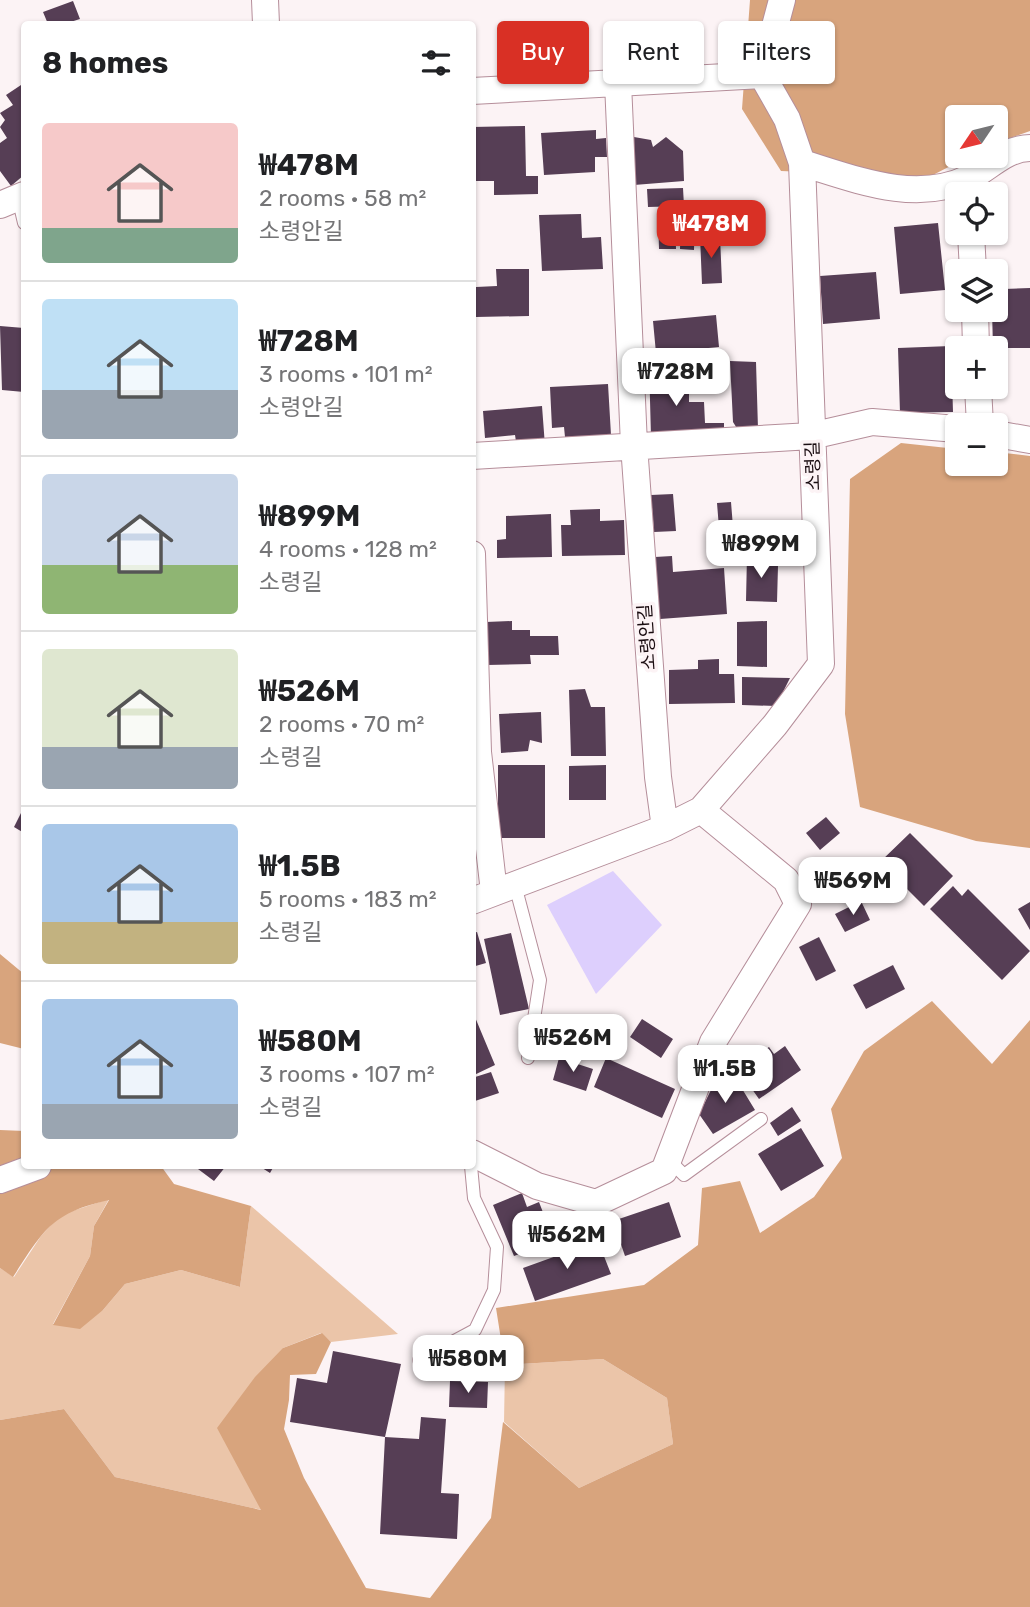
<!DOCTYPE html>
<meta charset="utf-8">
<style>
:root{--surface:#fff;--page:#f6f6f6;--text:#202124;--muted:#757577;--line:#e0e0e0;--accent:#d93025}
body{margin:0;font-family:Rubik,"Noto Sans KR",sans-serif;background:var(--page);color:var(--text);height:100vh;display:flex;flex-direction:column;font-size:26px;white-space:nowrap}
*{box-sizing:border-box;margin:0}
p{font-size:23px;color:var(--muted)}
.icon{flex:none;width:38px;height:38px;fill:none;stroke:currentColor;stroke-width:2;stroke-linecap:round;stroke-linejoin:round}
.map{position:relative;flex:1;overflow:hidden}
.details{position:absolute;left:21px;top:21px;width:455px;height:1148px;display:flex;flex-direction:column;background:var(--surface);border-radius:7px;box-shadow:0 2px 5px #0004}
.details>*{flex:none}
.guide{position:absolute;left:497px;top:21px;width:427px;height:63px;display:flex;gap:14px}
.needle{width:46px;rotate:235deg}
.tools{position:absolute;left:945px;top:105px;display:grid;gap:14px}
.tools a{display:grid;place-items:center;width:63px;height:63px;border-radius:7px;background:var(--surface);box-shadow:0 2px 5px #0004;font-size:35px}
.price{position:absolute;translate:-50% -60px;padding:0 16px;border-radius:14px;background:#fff;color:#222;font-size:23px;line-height:46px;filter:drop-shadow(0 2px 4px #0008)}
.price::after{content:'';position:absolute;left:50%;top:42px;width:21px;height:16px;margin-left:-10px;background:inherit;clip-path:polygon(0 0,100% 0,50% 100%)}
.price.active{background:var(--accent);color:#fff}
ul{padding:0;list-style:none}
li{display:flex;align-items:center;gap:21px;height:175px;padding:0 21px}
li+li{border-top:2px solid var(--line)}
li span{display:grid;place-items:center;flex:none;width:196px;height:140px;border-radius:7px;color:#555}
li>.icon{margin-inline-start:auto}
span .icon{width:84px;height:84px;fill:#fffc;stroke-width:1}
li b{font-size:30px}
h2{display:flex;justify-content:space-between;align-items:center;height:84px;padding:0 21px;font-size:30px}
.pill{padding:0 24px;border-radius:7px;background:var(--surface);box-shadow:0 2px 5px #0004;font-size:24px;line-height:63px}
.pill.active{background:var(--accent);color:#fff}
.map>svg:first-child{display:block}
</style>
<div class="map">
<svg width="1030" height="1607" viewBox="0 0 1030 1607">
<rect width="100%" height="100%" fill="#fcf3f5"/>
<!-- green -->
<path fill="#ebc5a9" d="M109 1199 94 1226 90 1256 53 1324 103 1310 125 1284 181 1270 240 1287 251 1206 398 1334 331 1342 321 1333 283 1348 262 1510 115 1477 64 1409 0 1420V1268L14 1277 41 1236 60 1215Z
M603 1359 667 1398 673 1444 579 1488 504 1422 505 1365Z"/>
<!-- forest -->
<path fill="#d8a47d" d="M750 0H1030V131L996 143V117H957V156H970L929 177 781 171 742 109Z
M901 443 957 449V464H996V452L1030 456V848L976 841 860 807 845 714 850 479Z
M0 954 24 974V1049L0 1043Z
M932 1001 992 1064 1030 1020V1607H0V1420L64 1409 115 1477 261 1510 217 1428 255 1377 283 1348 322 1333 331 1342 316 1374 290 1375 289 1400 284 1429 304 1478 366 1588 430 1598 491 1518 503 1422 579 1488 673 1444 667 1398 603 1359 505 1365 496 1308 644 1285 698 1245 702 1188 740 1181 760 1233 814 1197 842 1158 831 1109 864 1051Z
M0 1130 24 1131V1166H161L174 1184 251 1206 240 1287 181 1270 125 1284 103 1310 80 1329 53 1325 90 1256 94 1226 109 1200C51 1213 44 1230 13 1277L0 1268Z"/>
<!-- water -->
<path fill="#ddcffd" d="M613 871 662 925 596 994 547 905Z"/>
<!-- building -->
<path fill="#563e55" d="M73 1 80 19 64 24H48L43 12Z
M24 83V175L11 186 0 171V143L7 138 0 127 5 120 0 113 13 105 6 95Z
M525 126 526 176H538V194L494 195V181H472V127Z
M596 130V139L606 138 607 157H595V172L544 175 541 133Z
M634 137 651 140 653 147 666 137 683 151 684 181 634 185Z
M683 188 684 206 648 207 647 189Z
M658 212H675L676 249H659Z
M681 213H695L694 250 680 249Z
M581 214 582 238 601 237 603 269 542 271 539 215Z
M938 223 945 290 900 294 894 227Z
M700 236H720L722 283 702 284Z
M496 269H529V316L476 317V287L497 286Z
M876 272 880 319 823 324 820 276Z
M1030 288V348H993L992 310H996V302H1005L1004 289Z
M716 315 719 347 656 353 653 321Z
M0 326 24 328V392L2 390Z
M951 346 953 412 900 413 898 348Z
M730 361 756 362 758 429 738 430 733 422Z
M649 363H674L675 391H689V402H704L705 423H724V435L651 437Z
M608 384 611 435 565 437 564 427 552 428 550 387Z
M542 406 545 446 517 448 515 435 485 438 483 411Z
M673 494 676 531 654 532 651 495Z
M731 502 733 527 719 528 717 503Z
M600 509V521L624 520 625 555 562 556 561 525H571L570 510Z
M551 514 552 557 497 558V540L506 539V516Z
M747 555H767L766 566H778L777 602 746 601Z
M672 556 673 572 724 568 727 614 660 619 655 557Z
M512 621V630H530V636H558L559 655H530L531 664 487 665 486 622Z
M767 621V667L737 666V622Z
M719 659V674H734L735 703 669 704V670L698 669V660Z
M742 677 790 678 776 706 742 705Z
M585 689 591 707H605L606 756H571L569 690Z
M541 712 542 743 530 740 528 751 501 753 499 714Z
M498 765H545V838H498Z
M606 765V800H569V766Z
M24 807V833L14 827Z
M826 817 840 833 820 850 806 833Z
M910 833 953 876 924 906 880 862Z
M953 886 962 896 968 889 1030 951 1002 980 930 909Z
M861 901 870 920 845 932 835 914Z
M1030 902V930L1018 909Z
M477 932 486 963 472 967V933Z
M511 933 529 1009 500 1015 484 939Z
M819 937 836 971 816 981 799 947Z
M893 965 905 989 866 1009 853 985Z
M472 1010 495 1065 472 1076Z
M642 1019 673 1039 661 1058 630 1037Z
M785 1046 801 1070 759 1099 737 1068 769 1047 774 1054Z
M559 1058 593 1069 586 1091 553 1080Z
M606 1058 675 1089 662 1118 594 1087Z
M491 1072 499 1093 472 1102V1078Z
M733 1074 755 1110 713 1134 699 1114 712 1088Z
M792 1107 801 1121 778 1136 770 1123Z
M801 1128 824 1166 781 1191 758 1154Z
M194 1166H226L214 1181Z
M259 1166H274L270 1173Z
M522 1193 527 1207 539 1202 554 1241 514 1256 493 1205Z
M669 1202 681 1237 625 1256 613 1221Z
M598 1241 611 1274 535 1301 523 1268Z
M333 1351 401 1364 385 1437 290 1422 297 1378 327 1383Z
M450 1381 488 1382 487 1408 449 1407Z
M421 1417 446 1419 441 1493 459 1494 457 1539 380 1534 385 1437 419 1439Z"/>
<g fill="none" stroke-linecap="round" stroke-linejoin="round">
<defs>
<path id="service" d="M18 197 24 223
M515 885 540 980 528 1058
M669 1160 684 1175 761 1119
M419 1360 475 1330 494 1290 497 1247 474 1198 471 1166"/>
<path id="minor" d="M265 0 266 24
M618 83 634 445 658 777 665 828
M472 91 762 75
M802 163C855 179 915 204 969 178 989 168 1006 148 1030 148
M0 205 24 195
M971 233 973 271
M975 310 976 348
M978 387 980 425
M996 434 1030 440
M472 456 811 436 872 422 957 429
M472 554 478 752 494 892
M472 901 665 828 701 810 775 725 821 664 802 163 787 119 762 75 782 0
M472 1153 537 1186 596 1203 664 1171 713 1042 798 904 786 880 701 810
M0 1180 38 1166"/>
</defs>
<!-- service casing -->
<use href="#service" stroke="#b58e9a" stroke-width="14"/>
<!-- minor casing -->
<use href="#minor" stroke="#b58e9a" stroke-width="28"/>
<!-- service -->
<use href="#service" stroke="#fff" stroke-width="12"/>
<!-- minor -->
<use href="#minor" stroke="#fff" stroke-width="26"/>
</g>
<g text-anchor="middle" stroke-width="7" stroke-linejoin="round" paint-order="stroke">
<!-- street labels -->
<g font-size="18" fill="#1a0d11" stroke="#fcf3f5">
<text transform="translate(813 466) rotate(-92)" y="6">소령길</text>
<text transform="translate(647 637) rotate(-94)" y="6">소령안길</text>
</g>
</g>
</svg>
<div class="tools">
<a><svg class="needle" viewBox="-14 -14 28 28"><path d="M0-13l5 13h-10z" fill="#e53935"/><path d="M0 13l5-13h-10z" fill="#757577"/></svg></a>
<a><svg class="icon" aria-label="locate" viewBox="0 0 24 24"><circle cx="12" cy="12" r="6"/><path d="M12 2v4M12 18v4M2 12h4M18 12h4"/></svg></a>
<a><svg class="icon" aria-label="layers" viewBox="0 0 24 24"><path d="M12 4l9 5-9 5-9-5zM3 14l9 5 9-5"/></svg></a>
<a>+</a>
<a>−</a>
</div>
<b class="price active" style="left:711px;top:260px">₩478M</b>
<b class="price" style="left:676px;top:408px">₩728M</b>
<b class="price" style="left:761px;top:580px">₩899M</b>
<b class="price" style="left:853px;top:917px">₩569M</b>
<b class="price" style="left:573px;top:1074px">₩526M</b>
<b class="price" style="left:725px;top:1105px">₩1.5B</b>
<b class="price" style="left:567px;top:1271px">₩562M</b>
<b class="price" style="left:468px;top:1395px">₩580M</b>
<div class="guide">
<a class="pill active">Buy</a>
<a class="pill">Rent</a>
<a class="pill">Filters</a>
</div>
<section class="details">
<h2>8 homes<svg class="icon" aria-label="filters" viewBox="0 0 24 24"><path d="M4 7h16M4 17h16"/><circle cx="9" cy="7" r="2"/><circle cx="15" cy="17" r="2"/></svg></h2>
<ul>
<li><span style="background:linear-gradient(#f6c9c9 75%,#7fa58c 0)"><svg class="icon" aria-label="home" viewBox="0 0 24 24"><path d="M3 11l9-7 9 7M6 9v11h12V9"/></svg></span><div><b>₩478M</b><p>2 rooms · 58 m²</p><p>소령안길</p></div></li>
<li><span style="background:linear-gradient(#bfe0f5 65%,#9aa5b1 0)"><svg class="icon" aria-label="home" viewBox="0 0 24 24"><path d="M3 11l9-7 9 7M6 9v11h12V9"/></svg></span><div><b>₩728M</b><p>3 rooms · 101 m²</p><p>소령안길</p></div></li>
<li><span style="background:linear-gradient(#c9d6e8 65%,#8fb573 0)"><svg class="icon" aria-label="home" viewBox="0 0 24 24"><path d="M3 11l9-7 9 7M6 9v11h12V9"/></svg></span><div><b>₩899M</b><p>4 rooms · 128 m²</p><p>소령길</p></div></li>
<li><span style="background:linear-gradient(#dfe7d0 70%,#9aa5b1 0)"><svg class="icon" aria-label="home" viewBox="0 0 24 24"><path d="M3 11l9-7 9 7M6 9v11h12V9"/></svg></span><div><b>₩526M</b><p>2 rooms · 70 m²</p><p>소령길</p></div></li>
<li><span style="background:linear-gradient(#a9c7e8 70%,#c2b280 0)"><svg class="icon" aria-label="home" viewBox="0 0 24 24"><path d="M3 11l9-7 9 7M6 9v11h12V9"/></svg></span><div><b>₩1.5B</b><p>5 rooms · 183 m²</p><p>소령길</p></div></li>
<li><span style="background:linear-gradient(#a9c7e8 75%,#9aa5b1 0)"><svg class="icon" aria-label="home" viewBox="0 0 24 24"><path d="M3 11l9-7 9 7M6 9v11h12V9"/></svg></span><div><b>₩580M</b><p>3 rooms · 107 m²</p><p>소령길</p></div></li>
</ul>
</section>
</div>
